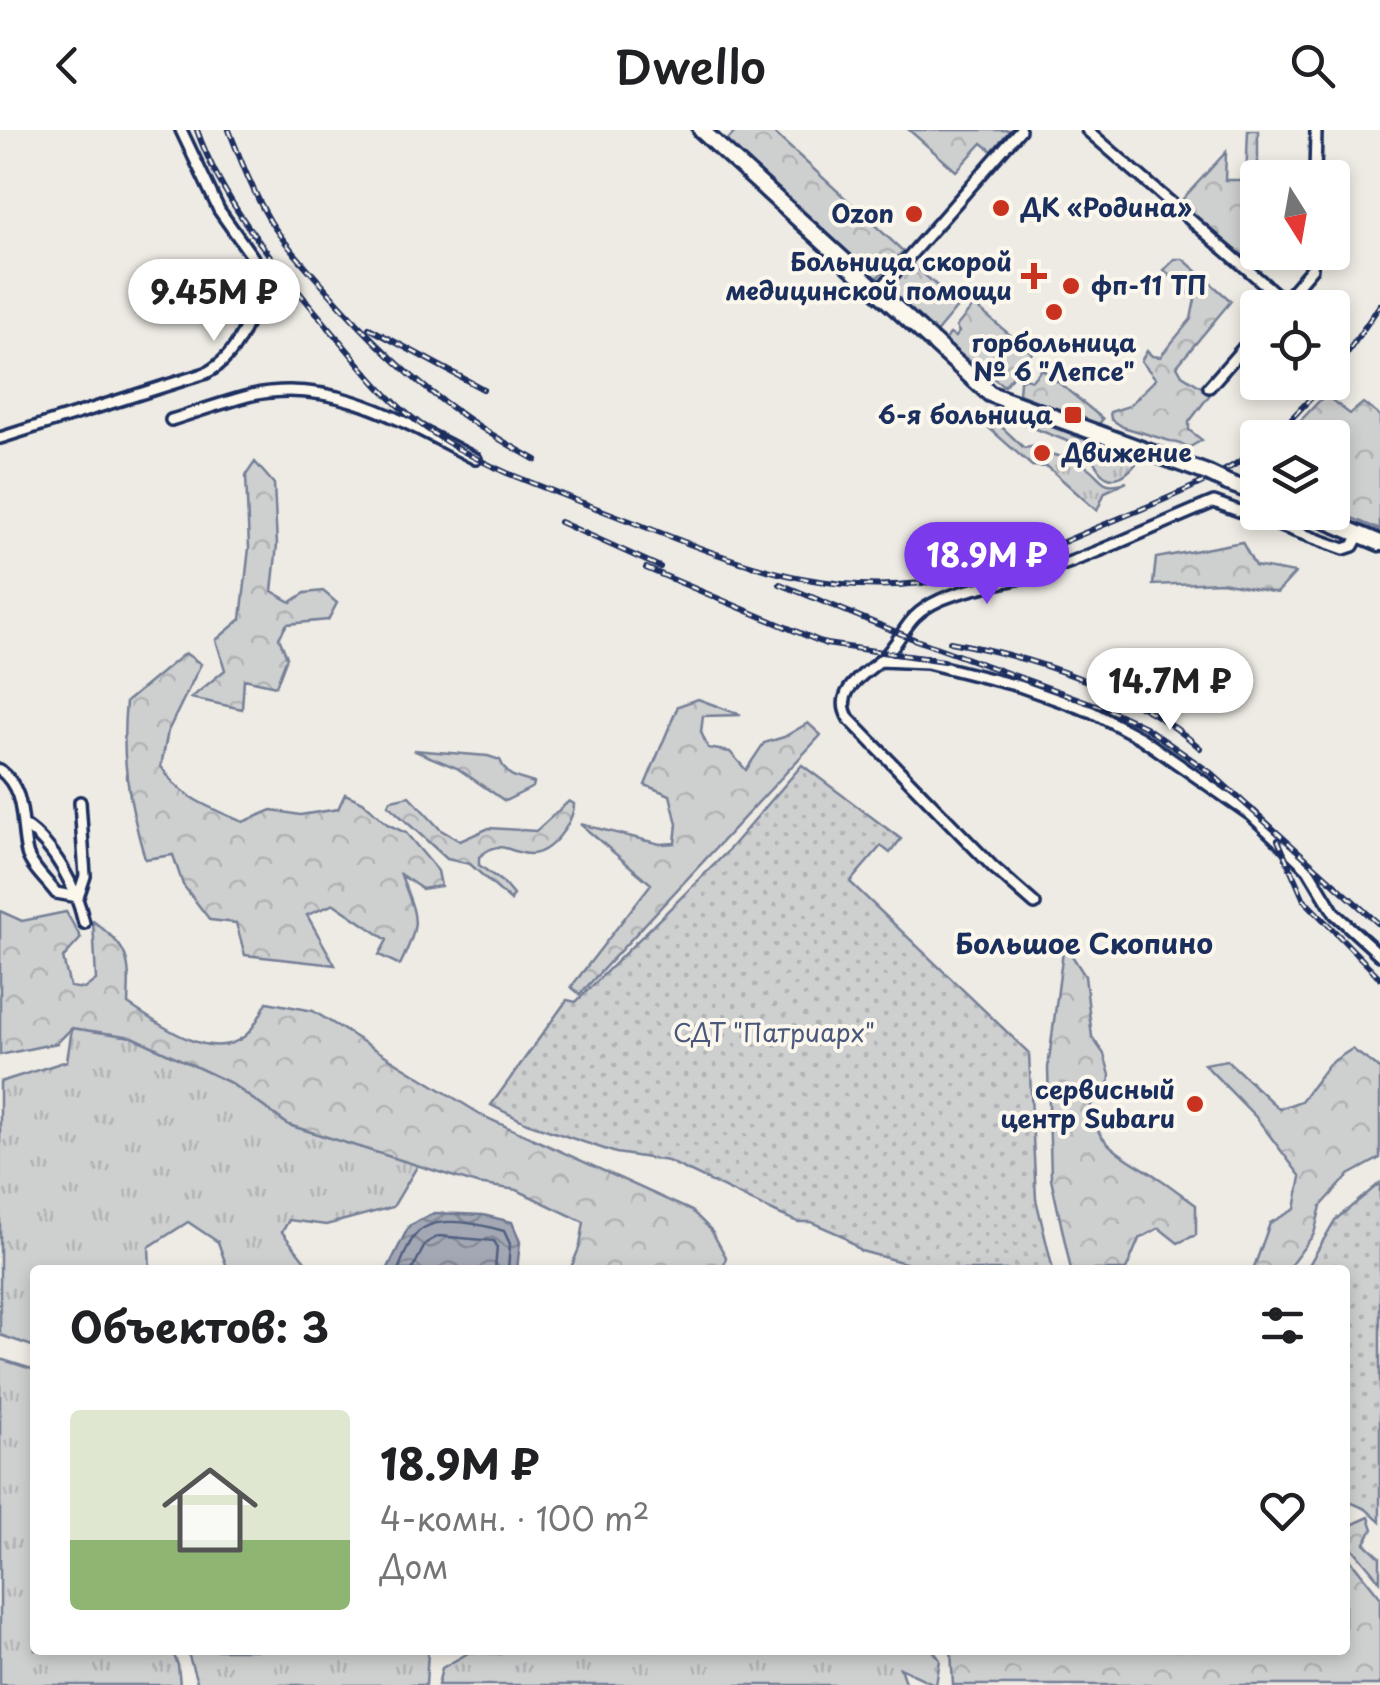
<!DOCTYPE html>
<html lang="ru">
<meta charset="utf-8">
<style>
:root{--surface:#fff;--page:#f6f6f6;--text:#202124;--muted:#757577;--accent:#7c3aed}
body{margin:0;font-family:"Playpen Sans",sans-serif;background:var(--page);color:var(--text);height:100vh;display:flex;flex-direction:column;font-size:38px;white-space:nowrap}
*{box-sizing:border-box;margin:0}
p{font-size:32px;color:var(--muted)}
.icon{flex:none;width:55px;height:55px;fill:none;stroke:currentColor;stroke-width:2;stroke-linecap:round;stroke-linejoin:round}
.map{position:relative;flex:1;overflow:hidden}
.panel{position:absolute;left:30px;top:1135px;width:1320px;height:390px;display:flex;flex-direction:column;background:var(--surface);border-radius:10px;box-shadow:0 5px 15px #0003}
.panel>*{flex:none}
.needle{width:65px;rotate:169deg}
.tools{position:absolute;left:1240px;top:30px;display:grid;gap:20px}
.tools a{display:grid;place-items:center;width:110px;height:110px;border-radius:10px;background:var(--surface);box-shadow:0 5px 15px #0003;font-size:50px}
.price{position:absolute;translate:-50% -85px;padding:0 22px;border-radius:35px;background:#fff;color:#222;font-size:32px;line-height:65px;filter:drop-shadow(0 2px 5px #0008)}
.price::after{content:'';position:absolute;left:50%;top:60px;width:30px;height:22px;margin-left:-15px;background:inherit;clip-path:polygon(0 0,100% 0,50% 100%)}
.price.selected{background:var(--accent);color:#fff}
ul{padding:0;list-style:none}
li{display:flex;align-items:center;gap:30px;height:250px;padding:0 40px}
li span{display:grid;place-items:center;flex:none;width:280px;height:200px;border-radius:10px;color:#555}
li>.icon{margin-inline-start:auto}
span .icon{width:120px;height:120px;fill:#fffc;stroke-width:1}
li b{font-size:42px}
h2{display:flex;justify-content:space-between;align-items:center;height:120px;padding:0 40px;font-size:42px}
header{display:flex;justify-content:space-between;align-items:center;height:130px;padding:0 40px;background:var(--surface);font-size:45px;font-weight:600}
.map>svg:first-child{display:block}
</style>
<header><svg class="icon" aria-label="back" viewBox="0 0 24 24"><path d="M15 5l-7 7 7 7"/></svg>Dwello<svg class="icon" aria-label="search" viewBox="0 0 24 24"><circle cx="10" cy="10" r="6"/><path d="M15 15l6 6"/></svg></header>
<div class="map">
<svg width="1380" height="1555" viewBox="0 0 1380 1555">
<defs>
<pattern id="grass-tufts" width="24" height="20" patternUnits="userSpaceOnUse" patternTransform="scale(2.5)"><rect width="24" height="20" fill="#cecfcf"/><path d="M3 7l-1-3M5 7V3M7 7l1-3M15 17l-1-3M17 17v-4M19 17l1-3" fill="none" stroke="#b0b2b4"/></pattern>
<pattern id="forest-crowns" width="20" height="18" patternUnits="userSpaceOnUse" patternTransform="scale(2.5)"><rect width="20" height="18" fill="#cecfcf"/><path d="M2 6a3 3 0 1 1 6 0M12 15a3 3 0 1 1 6 0" fill="none" stroke="#b0b2b4"/></pattern>
<pattern id="garden-dots" width="8" height="8" patternUnits="userSpaceOnUse" patternTransform="scale(2.5)"><rect width="8" height="8" fill="#cecfcf"/><path d="M2 2h.1M6 6h.1" fill="none" stroke="#b0b2b4" stroke-width="1.8" stroke-linecap="round"/></pattern>
<pattern id="water-waves" width="16" height="10" patternUnits="userSpaceOnUse" patternTransform="scale(2.5)"><rect width="16" height="10" fill="#a3a8b4"/><path d="M0 5q4-4 8 0t8 0" fill="none" stroke="#848996"/></pattern>
</defs>
<rect width="100%" height="100%" fill="#eeebe4"/>
<filter id="ink" filterUnits="userSpaceOnUse"><feTurbulence type="fractalNoise" baseFrequency=".01" numOctaves="2"/><feDisplacementMap in="SourceGraphic" scale="20" xChannelSelector="R" yChannelSelector="G"/><feConvolveMatrix kernelMatrix="1 2 1 2 8 2 1 2 1" color-interpolation-filters="sRGB"/></filter>
<g filter="url(#ink)">
<!-- grass -->
<path fill="url(#grass-tufts)" stroke="#747f96" stroke-width="2.5" d="M996 278H1001L1139 330C1117 359 1099 351 1090 320L1021 293Z
M989 285 1024 318 1037 316 1034 326 1047 331 1050 324C1061 327 1074 329 1084 335 1104 347 1098 360 1127 352L1105 362 1097 381 1048 337 1032 336 989 298Z
M72 898 133 907 229 952 289 995 418 1035 393 1077 326 1095 289 1090 282 1102 312 1140H228L218 1112 188 1092 149 1117 150 1140H35V1217L0 1205V952L67 931Z
M0 1229 35 1240V1520H172L178 1535 180 1555H0Z
M187 1520H428L426 1555H198Z
M506 1520H933L940 1530 936 1555 900 1538 906 1555H438L442 1538 470 1522 501 1524Z"/>
<!-- forest -->
<path fill="url(#forest-crowns)" stroke="#747f96" stroke-width="2.5" d="M737 0H771L903 121 872 153 723 15Z
M909 0H1010L992 21 982 13 956 41Z
M1248 0H1258V115L1246 128 1179 73 1226 22 1225 50H1246Z
M1175 129H1183L1231 171 1177 236 1182 245 1211 263 1189 292V300L1202 310 1190 317 1123 297 1111 289 1110 282 1129 276 1156 249 1141 231 1147 221 1152 226 1160 227 1191 189 1195 169 1164 140Z
M912 134 959 175 934 205 890 166 888 159Z
M974 175 1032 223 1004 256 944 212 950 204 955 207 959 202 956 197Z
M1042 239 1103 289 1098 295 1019 264 1020 251 1025 248 1032 250Z
M1325 265 1350 284 1363 273 1380 286V400L1333 380 1332 308 1285 307Z
M255 332 274 354 277 415 272 461 291 472 305 463 323 461 337 473 328 490 287 494 279 508 287 527 276 556 244 549 242 579 191 568 225 540 216 510 241 489 249 418 246 345Z
M1242 412 1255 436 1295 443 1277 463 1222 452 1153 455 1156 428Z
M185 523 201 534 168 601 161 636C178 667 211 678 243 692L272 680 300 685 338 679 345 664 363 672 387 694 406 703 438 741 441 756 422 759 401 745C417 790 422 790 400 835L379 825 387 810 334 774 307 785 335 835 245 825 236 793 210 790 183 755 173 725 145 729C130 677 120 627 126 572Z
M698 569 741 585 703 586 701 602 708 618 730 622 746 640 764 613 784 607 808 593 821 605 580 864 571 857 651 754 580 694 660 714 675 713 677 694 670 665 645 655 678 576Z
M413 620 488 626 500 630C508 649 517 647 534 653L533 657 505 671 457 638Z
M409 666 441 700 460 711 489 698 536 701 569 671 574 674C574 692 551 724 530 724 506 723 502 707 479 727V735L502 752 513 765 511 771 470 734 447 729 388 675 391 670Z
M0 781 22 791 66 782 81 808 63 828 70 857 84 859 96 850 93 791C131 820 130 829 128 874 158 893 210 934 245 906 255 898 261 883 267 872L313 881 485 987 692 1081 711 1100 726 1127 723 1140H570L580 1116 584 1092 517 1060 477 1054 289 995 229 952 133 907 72 898 57 913 0 925Z
M1064 813 1085 846 1092 907 1104 924 1110 945 1109 957 1091 974C1091 1014 1128 1028 1157 1047 1170 1055 1183 1066 1196 1075V1105L1178 1113 1159 1098 1139 1109 1126 1140H1071L1051 1048 1048 938Z
M1352 919 1380 939V1028L1349 1045 1321 1076 1314 1104 1287 1140H1253L1270 1093 1295 1079 1301 1047 1255 986 1204 934 1227 930 1279 979 1301 971 1329 934Z
M1345 1380 1349 1383V1396L1369 1387 1373 1399 1365 1413 1380 1427V1451L1345 1409Z
M1345 1423 1380 1467V1555H953L951 1520H1345Z"/>
<!-- garden -->
<path fill="url(#garden-dots)" stroke="#747f96" stroke-width="2.5" d="M802 635 901 709 890 723 881 716 850 752 1029 923 1036 1069 1053 1140H931L861 1121 841 1105 811 1092H798L779 1084 668 1031 616 1023 527 993 491 975 567 870 576 872 725 724Z
M1380 1053V1392L1366 1379 1345 1370V1140H1306L1335 1090Z"/>
<!-- water -->
<path fill="url(#water-waves)" stroke="#6d7892" stroke-width="2.5" d="M434 1083 483 1085 512 1092 520 1112 517 1140H387L409 1096Z"/>
<g fill="none" stroke-linecap="round" stroke-linejoin="round">
<!-- shore -->
<path stroke="#515f80" stroke-width="2.5" d="M398 1140C403 1129 408 1112 417 1103 436 1084 480 1094 504 1101L510 1114 508 1140
M412 1140 426 1113 439 1106 494 1111 497 1116 495 1140"/>
<defs>
<path id="street" d="M1087 0 1284 171
M1315 48 1316 0
M878 162 1020 0
M1278 178 1312 138V122
M1209 257 1258 201
M171 290C197 282 224 272 252 265 335 247 405 293 476 329
M0 308 206 243C242 225 258 173 258 135L219 80 181 0
M880 531 927 533 1019 556 1092 582 1141 608 1251 685 1308 739 1335 784 1380 825
M0 640C27 661 20 693 27 723 31 737 47 751 56 763L78 767 85 746 80 672
M24 695C55 716 76 757 84 793
M1035 774 993 737 849 589C832 561 865 544 882 529 906 506 903 487 940 470 969 457 1005 453 1036 444 1096 425 1155 396 1214 372L1344 419 1353 416 1360 403"/>
<path id="primary" d="M701 0 990 264 1207 343
M1228 353 1258 364
M1306 382 1380 413"/>
</defs>
<!-- street casing -->
<use href="#street" stroke="#1b2f5e" stroke-width="16"/>
<!-- primary casing -->
<use href="#primary" stroke="#1b2f5e" stroke-width="21"/>
<!-- street -->
<use href="#street" stroke="#fbf7ec" stroke-width="9"/>
<!-- primary -->
<use href="#primary" stroke="#fbf7ec" stroke-width="14"/>
<defs>
<path id="rail" d="M197 0C224 77 278 137 329 198 357 231 384 267 419 293 446 314 476 329 507 343 554 362 601 380 648 398 759 442 844 472 965 446 1012 435 1057 415 1101 396 1154 373 1211 354 1258 319
M229 0C241 31 253 62 270 91 285 115 305 135 323 156 392 235 444 280 536 330
M369 198 483 259
M1332 245 1380 175
M1273 308 1326 252
M560 392 660 437
M646 438 826 514 944 531
M780 454 916 510 1107 579 1145 597 1211 643 1380 795
M950 512C1033 527 1137 561 1200 618
M1141 563 1185 579
M1278 710 1304 770 1380 848"/>
</defs>
<!-- rail casing -->
<use href="#rail" stroke="#1b2f5e" stroke-width="6"/>
<!-- rail -->
<use href="#rail" stroke="#fbf7ec" stroke-width="2.5" stroke-dasharray="8" stroke-linecap="butt"/>
<defs>
<path id="primary-bridge" d="M1207 343 1228 353"/>
</defs>
<!-- primary-bridge casing -->
<use href="#primary-bridge" stroke="#1b2f5e" stroke-width="21" stroke-linecap="butt"/>
<!-- primary-bridge -->
<use href="#primary-bridge" stroke="#fbf7ec" stroke-width="14"/>
</g>
</g>
<!-- markers -->
<g fill="#c8321e" stroke="#fbf7ec" stroke-width="4">
<circle cx="1001" cy="78" r="10"/>
<circle cx="914" cy="84" r="10"/>
<path d="M1029 131h10v10h10v10h-10v10h-10v-10h-10v-10h10z"/>
<circle cx="1071" cy="156" r="10"/>
<circle cx="1054" cy="182" r="10"/>
<rect x="1063" y="275" width="20" height="20" rx="5"/>
<circle cx="1042" cy="323" r="10"/>
<circle cx="1195" cy="974" r="10"/>
</g>
<g text-anchor="middle" stroke-width="8" stroke-linejoin="round" paint-order="stroke">
<!-- poi labels -->
<g font-size="25" font-weight="bold" fill="#1b2f5e" stroke="#fbf7ec" text-anchor="end">
<text x="1021" y="87" text-anchor="start">ДК «Родина»</text>
<text x="894" y="93">Ozon</text>
<text x="1012" y="141">Больница скорой<tspan x="1012" dy="29">медицинской помощи</tspan></text>
<text x="1091" y="165" text-anchor="start">фп-11 ТП</text>
<text x="1054" y="222" text-anchor="middle">горбольница<tspan x="1054" dy="29">№ 6 "Лепсе"</tspan></text>
<text x="1053" y="294">6-я больница</text>
<text x="1062" y="332" text-anchor="start">Движение</text>
<text x="1175" y="969">сервисный<tspan x="1175" dy="29">центр Subaru</tspan></text>
</g>
<!-- park labels -->
<g font-size="25" fill="#48577a" stroke="#fbf7ec">
<text x="774" y="912">СДТ "Патриарх"</text>
</g>
<!-- neighbourhood labels -->
<g font-size="28" font-weight="bold" fill="#1b2f5e" stroke="#fbf7ec">
<text x="1084" y="824">Большое Скопино</text>
</g>
</g>
</svg>
<div class="tools">
<a><svg class="needle" viewBox="-14 -14 28 28"><path d="M0-13l5 13h-10z" fill="#e53935"/><path d="M0 13l5-13h-10z" fill="#757577"/></svg></a>
<a><svg class="icon" aria-label="locate" viewBox="0 0 24 24"><circle cx="12" cy="12" r="6"/><path d="M12 2v4M12 18v4M2 12h4M18 12h4"/></svg></a>
<a><svg class="icon" aria-label="layers" viewBox="0 0 24 24"><path d="M12 4l9 5-9 5-9-5zM3 14l9 5 9-5"/></svg></a>
</div>
<b class="price" style="left:214px;top:214px">9.45M ₽</b>
<b class="price selected" style="left:987px;top:477px">18.9M ₽</b>
<b class="price" style="left:1170px;top:603px">14.7M ₽</b>
<section class="panel">
<h2>Объектов: 3<svg class="icon" aria-label="filters" viewBox="0 0 24 24"><path d="M4 7h16M4 17h16"/><circle cx="9" cy="7" r="2"/><circle cx="15" cy="17" r="2"/></svg></h2>
<ul>
<li><span style="background:linear-gradient(#dfe7d0 65%,#8fb573 0)"><svg class="icon" aria-label="home" viewBox="0 0 24 24"><path d="M3 11l9-7 9 7M6 9v11h12V9"/></svg></span><div><b>18.9M ₽</b><p>4-комн. · 100 m²</p><p>Дом</p></div><svg class="icon" aria-label="heart" viewBox="0 0 24 24"><path d="M12 20l-8-8c-3-5 5-10 8-4 3-6 11-1 8 4z"/></svg></li>
</ul>
</section>
</div>
